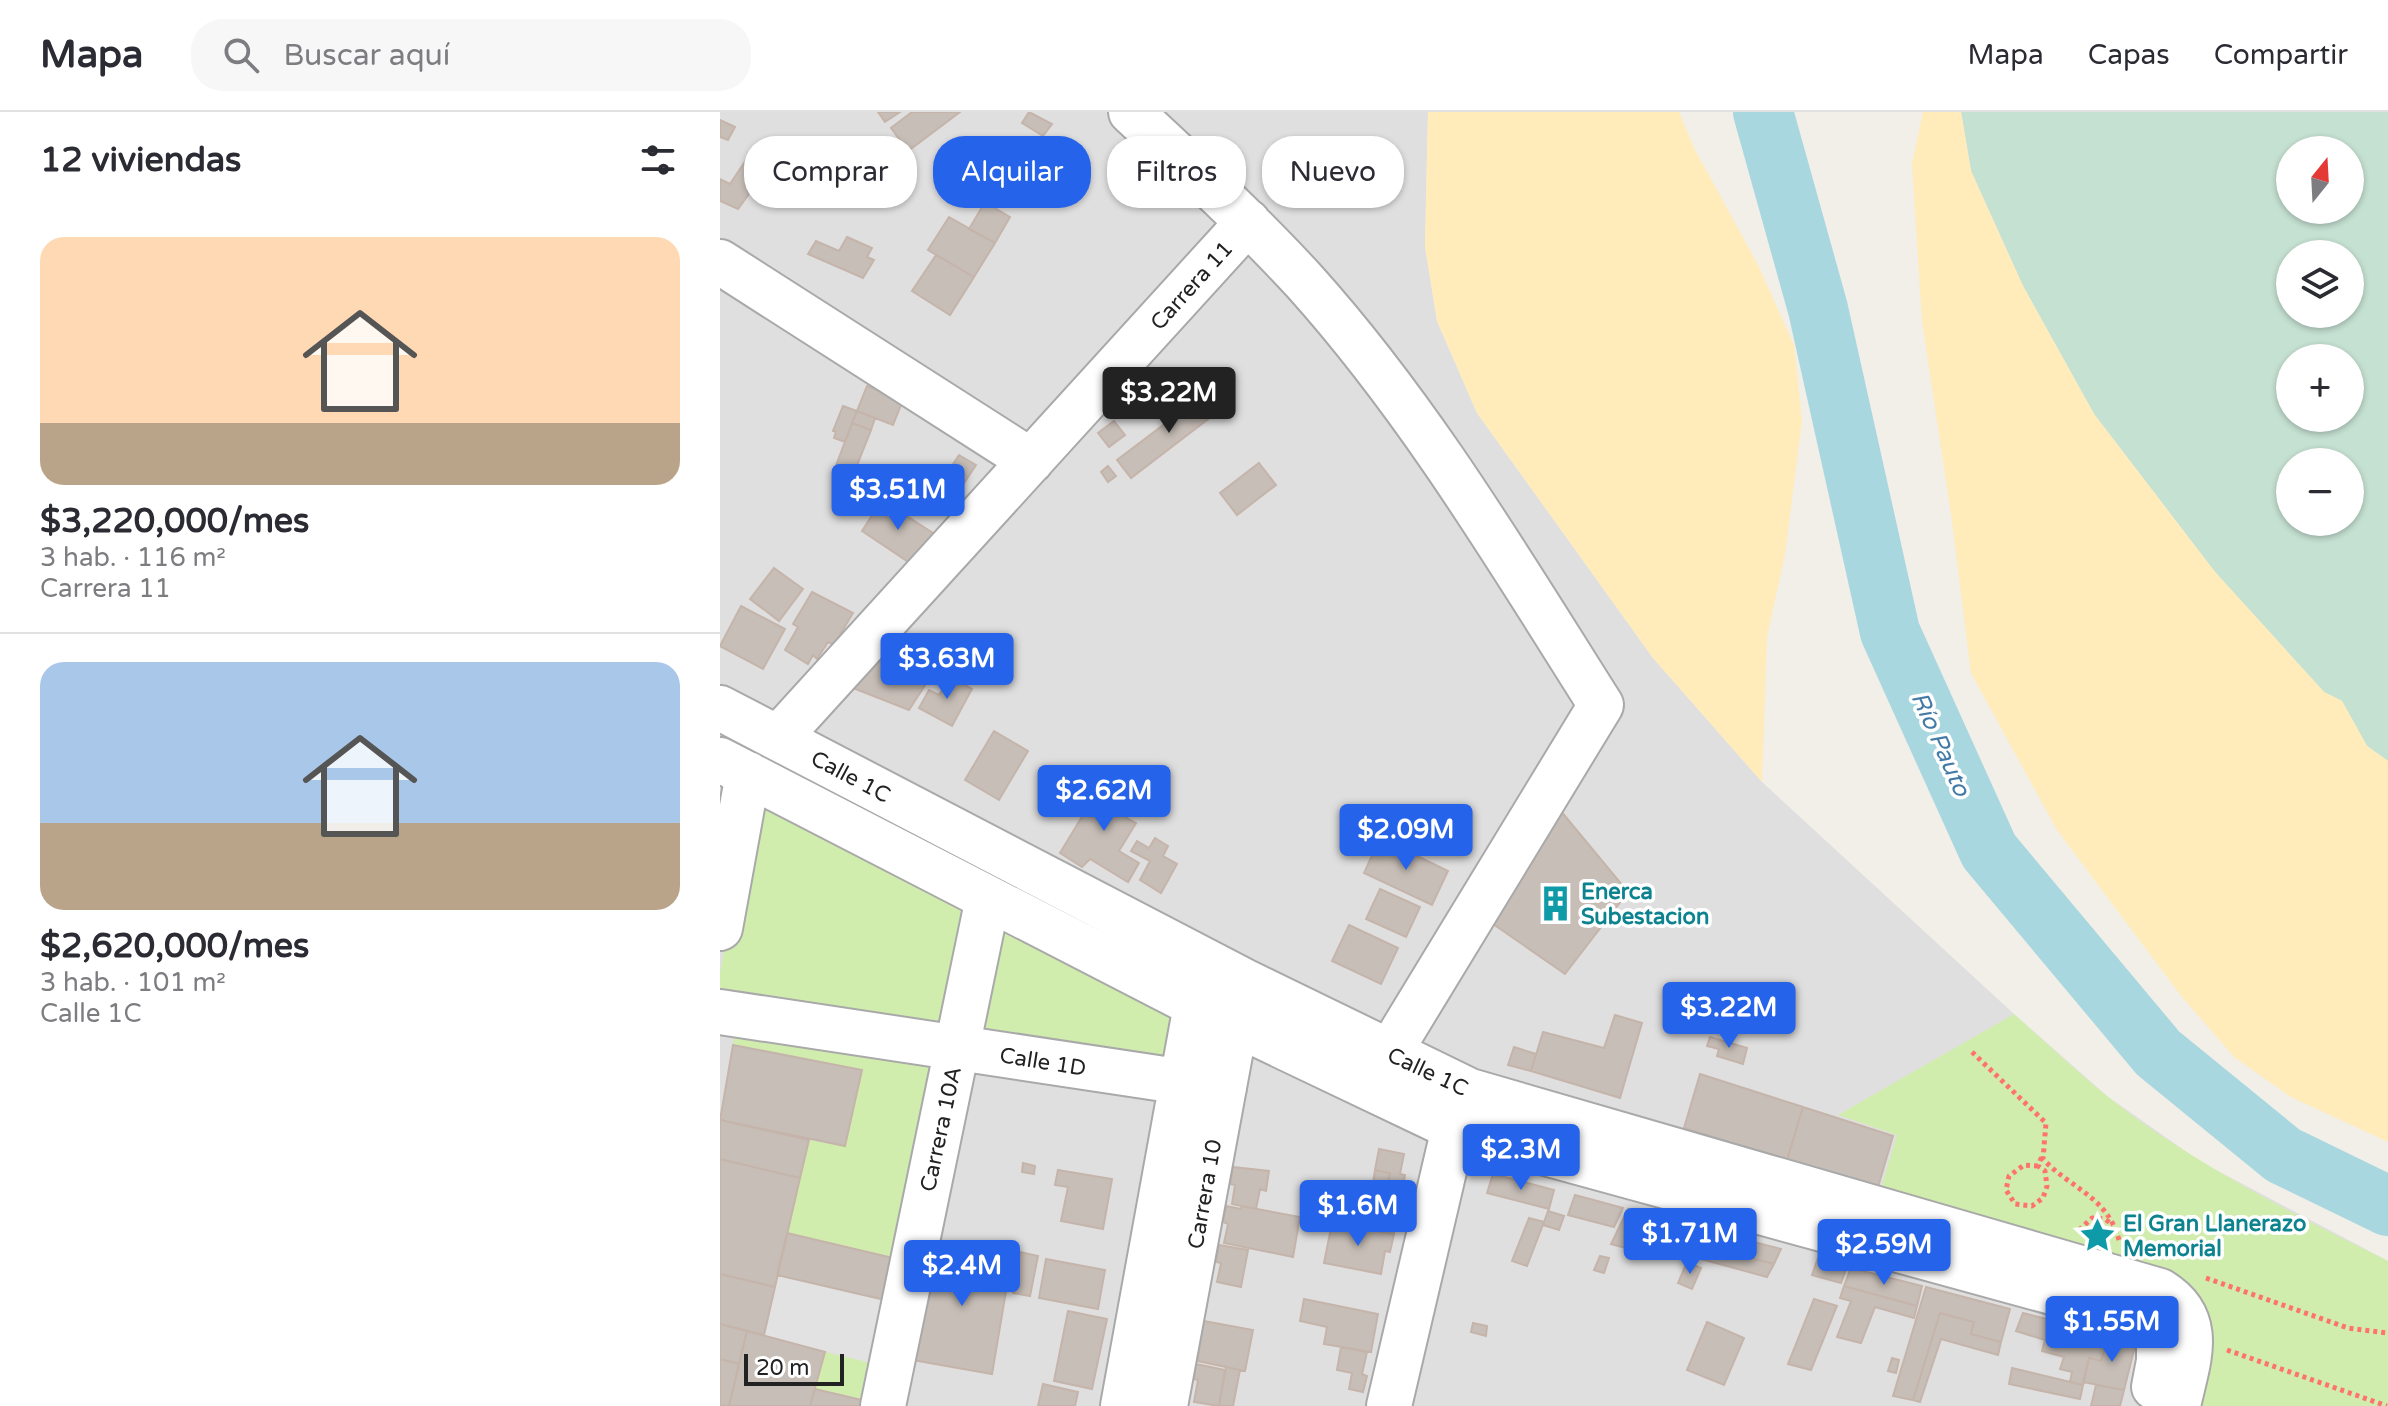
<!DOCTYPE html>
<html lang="es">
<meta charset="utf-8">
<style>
:root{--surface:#fff;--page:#f7f7f7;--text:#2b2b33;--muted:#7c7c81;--line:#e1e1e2;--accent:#2563eb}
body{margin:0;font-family:"Varela Round",sans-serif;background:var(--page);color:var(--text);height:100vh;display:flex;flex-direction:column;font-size:30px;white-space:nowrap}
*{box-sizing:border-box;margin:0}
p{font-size:26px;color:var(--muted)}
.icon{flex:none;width:44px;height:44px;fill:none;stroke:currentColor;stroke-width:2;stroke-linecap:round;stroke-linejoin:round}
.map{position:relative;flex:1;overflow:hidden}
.sheet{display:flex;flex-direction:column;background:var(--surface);width:720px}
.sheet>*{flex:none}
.hud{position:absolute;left:24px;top:24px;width:760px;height:72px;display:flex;gap:16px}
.needle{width:52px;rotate:18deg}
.fabs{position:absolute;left:1556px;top:24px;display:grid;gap:16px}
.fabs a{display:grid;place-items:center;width:88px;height:88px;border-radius:50%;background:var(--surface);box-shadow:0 2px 6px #0004;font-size:40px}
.scale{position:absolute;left:24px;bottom:20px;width:100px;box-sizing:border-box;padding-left:8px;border:4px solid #222;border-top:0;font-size:22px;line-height:28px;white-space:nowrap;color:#222;-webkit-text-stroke:6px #fff;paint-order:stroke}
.price{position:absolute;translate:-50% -68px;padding:0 18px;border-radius:8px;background:var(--accent);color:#fff;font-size:26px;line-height:52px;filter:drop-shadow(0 2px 4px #0008)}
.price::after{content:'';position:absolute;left:50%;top:48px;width:24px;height:18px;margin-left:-12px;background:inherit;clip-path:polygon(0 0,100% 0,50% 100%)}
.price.selected{background:#222;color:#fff}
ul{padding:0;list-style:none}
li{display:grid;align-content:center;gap:16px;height:424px;padding:0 40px}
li+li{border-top:2px solid var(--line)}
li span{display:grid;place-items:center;height:248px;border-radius:24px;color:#555}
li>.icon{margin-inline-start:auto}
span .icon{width:144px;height:144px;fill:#fffc;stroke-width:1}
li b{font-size:34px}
h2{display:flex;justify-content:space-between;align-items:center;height:96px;padding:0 40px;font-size:34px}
.chip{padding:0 28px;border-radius:32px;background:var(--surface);box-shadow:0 2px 6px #0004;font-size:28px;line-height:72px}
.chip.selected{background:var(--accent);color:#fff}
header{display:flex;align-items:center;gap:48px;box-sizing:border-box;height:112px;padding:0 40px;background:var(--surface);border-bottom:2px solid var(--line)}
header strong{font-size:38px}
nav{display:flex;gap:44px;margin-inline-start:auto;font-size:28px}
.search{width:560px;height:72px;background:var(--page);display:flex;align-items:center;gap:20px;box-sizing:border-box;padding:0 28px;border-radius:32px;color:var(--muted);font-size:30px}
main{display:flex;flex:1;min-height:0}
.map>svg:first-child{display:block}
</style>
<header>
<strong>Mapa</strong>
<div class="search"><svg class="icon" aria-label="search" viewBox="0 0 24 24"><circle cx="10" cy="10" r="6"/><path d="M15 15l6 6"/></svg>Buscar aquí</div>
<nav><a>Mapa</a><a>Capas</a><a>Compartir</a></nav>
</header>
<main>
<section class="sheet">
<h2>12 viviendas<svg class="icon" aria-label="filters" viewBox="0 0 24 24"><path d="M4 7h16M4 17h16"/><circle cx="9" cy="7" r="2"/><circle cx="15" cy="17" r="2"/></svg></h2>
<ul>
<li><span style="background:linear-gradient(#ffd9b3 75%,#b9a48a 0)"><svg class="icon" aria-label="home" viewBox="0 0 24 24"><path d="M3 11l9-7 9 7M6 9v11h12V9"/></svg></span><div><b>$3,220,000/mes</b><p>3 hab. · 116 m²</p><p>Carrera 11</p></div></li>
<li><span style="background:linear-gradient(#a9c7e8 65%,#b9a48a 0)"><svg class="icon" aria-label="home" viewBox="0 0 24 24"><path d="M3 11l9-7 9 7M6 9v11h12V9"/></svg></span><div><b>$2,620,000/mes</b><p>3 hab. · 101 m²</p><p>Calle 1C</p></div></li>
</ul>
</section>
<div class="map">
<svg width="1668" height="1294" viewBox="0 0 1668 1294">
<rect width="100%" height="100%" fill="#f2eee8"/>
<!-- residential -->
<path fill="#e0dfdf" d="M0 0H708L705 134 717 209 757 301 933 546 1042 670 1294 902 1387 984 1481 1050 1668 1149V1294H0Z"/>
<!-- grass -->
<path fill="#d1edae" d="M31 687 257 799 233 924 0 889V862Z
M269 804 467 898 456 958 246 927Z
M1294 902C1336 940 1377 979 1424 1012 1501 1065 1584 1108 1668 1149V1294H1468L1477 1246 1157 1090 1177 1023 1118 1003Z
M16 915 219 944 173 1146 67 1121 89 1028 125 1034 142 958 13 933Z
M105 1240 151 1251 146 1289 95 1277Z"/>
<!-- wetland -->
<path fill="#c5e1d2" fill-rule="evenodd" d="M1241 0H1668V649L1647 634 1622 589 1604 580 1495 460 1374 302 1303 174 1251 59ZM1570 38H1630V98H1570ZM1570 142H1630V202H1570ZM1570 246H1630V306H1570ZM1570 350H1630V410H1570Z"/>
<!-- sand -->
<path fill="#ffecba" d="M708 0H959L974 36 1038 153 1074 233 1082 309 1065 442 1047 525 1042 670 933 546 757 301 717 209 705 135Z
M1203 0H1241L1251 59 1303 174 1374 302 1495 460 1604 580 1622 589 1647 634 1668 649V1030L1571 985 1514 945 1462 885 1337 718 1251 561 1232 409 1202 209 1192 52Z"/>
<!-- parking -->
<path fill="#e2e2e2" d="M57 1163 165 1188 151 1251 44 1223Z"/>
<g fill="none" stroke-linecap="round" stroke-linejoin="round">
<!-- river -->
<path stroke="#a8d7e0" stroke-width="60" d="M1043 0 1098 197 1170 520 1269 739 1438 941 1563 1043 1668 1094"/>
</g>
<!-- building -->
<path fill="#c7beb7" stroke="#c5b4aa" stroke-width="2" d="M158 0H180L165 10Z
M192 0H240L188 39 171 16Z
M309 0 332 12 323 24 302 11Z
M0 8 15 15 8 28 0 25Z
M166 31 176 46 154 61 144 46Z
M32 39 53 49 18 97 0 89V67L10 72Z
M265 90 290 105 275 131 249 117Z
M229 105 275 131 254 165 208 138Z
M127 125 152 136 147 145 154 148 143 166 88 142 96 129 119 139Z
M216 143 254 165 230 203 192 179Z
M147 274 183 288 173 313 137 299Z
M487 280 500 298 411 366 397 348Z
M123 294 137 299 125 330 114 326 116 320 113 319Z
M137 299 155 306 151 318 132 311Z
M394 309 405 323 389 335 378 321Z
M132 311 151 318 132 366 114 359Z
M239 343 256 353 236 383 220 372Z
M539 351 556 373 517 403 500 381Z
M388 354 396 364 388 370 381 360Z
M162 388 213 421 193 453 142 419Z
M54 456 83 477 59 509 30 487Z
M92 480 133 501 114 533 108 530 97 547 93 543 88 552 65 538 78 515 73 512Z
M21 494 65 517 43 557 0 534Z
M158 542 177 550 173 558 198 568 203 560 211 564 189 598 133 576Z
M230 565 252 577 232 614 199 596 209 578 219 583Z
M274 619 308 639 279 688 245 668Z
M386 665 411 679 398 701 416 711 399 739 419 751 408 770 370 747 362 755 340 741Z
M840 698 908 780 845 862 763 805Z
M435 726 448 734 443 744 457 752 441 781 420 768 430 749 411 739 417 729 429 736Z
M660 726 728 759 712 793 644 761Z
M660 777 700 795 686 825 646 807Z
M629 813 678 836 661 872 612 849Z
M895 903 922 911 900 986 811 959 823 920 884 936Z
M990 925 1027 936 1023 952 997 944 999 937 987 934Z
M13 933 142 958 125 1034 0 1008Z
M794 935 816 942 811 959 788 953Z
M980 962 1083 995 1067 1048 964 1016Z
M1083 995 1173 1024 1158 1075 1067 1048Z
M0 1008 89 1028 80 1066 0 1047Z
M659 1037 684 1042 680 1062 685 1063 682 1080 667 1077 670 1061 655 1058Z
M0 1047 80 1066 55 1175 0 1162Z
M303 1051 315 1054 314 1062 302 1060Z
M513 1055 549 1059 546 1079 540 1077 536 1097 512 1092 515 1073 510 1072Z
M338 1058 392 1067 383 1117 341 1109 348 1075 335 1073Z
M655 1058 670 1061 666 1080 652 1077Z
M773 1062 834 1078 829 1097 767 1081Z
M650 1080 675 1085 672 1104 677 1105 674 1122 644 1117Z
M855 1083 903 1096 894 1115 848 1103Z
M506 1094 521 1097V1094L580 1105 573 1145 504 1131 508 1112 503 1110Z
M908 1097 967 1112 959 1131 913 1119 906 1136 891 1132Z
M828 1099 844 1104 839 1118 823 1113Z
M809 1106 824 1110 807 1154 792 1149Z
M612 1111 674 1122 670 1140 665 1139 661 1162 604 1151Z
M67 1121 173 1146 165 1188 57 1163Z
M981 1121 1010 1129 1002 1145 974 1137Z
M1012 1124 1030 1129 1023 1144 1054 1152 1047 1165 970 1144 974 1137 1002 1145Z
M1030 1129 1061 1137 1054 1152 1023 1144Z
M212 1130 292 1144 272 1262 192 1248Z
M499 1133 528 1138 521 1175 497 1170 501 1151 496 1150Z
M300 1140 318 1144 310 1184 293 1181Z
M880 1144 889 1146 884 1161 874 1158Z
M1098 1146 1127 1154 1121 1171 1092 1163Z
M326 1147 385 1158 378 1197 319 1186Z
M967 1150 981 1156 972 1177 958 1171Z
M1131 1156 1202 1174 1197 1194 1124 1174Z
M0 1162 55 1175 44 1223 0 1212Z
M1124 1174 1197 1194 1194 1206 1155 1195 1141 1231 1117 1225 1131 1189 1120 1186Z
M1206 1175 1290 1197 1281 1230 1251 1222 1254 1210 1220 1201 1193 1288 1173 1284Z
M584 1187 658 1202 651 1240 604 1232 607 1215 580 1209Z
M1094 1187 1117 1194 1091 1258 1068 1252Z
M348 1199 387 1207 372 1277 334 1269Z
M1220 1201 1254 1210 1251 1222 1281 1230 1278 1243 1221 1227 1200 1290 1193 1288Z
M1303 1201 1389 1223 1381 1249 1369 1246 1363 1273 1350 1270 1352 1260 1340 1257 1344 1245 1322 1239 1325 1228 1296 1219Z
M484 1209 533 1218 525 1259 477 1249Z
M987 1210 1024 1226 1004 1273 967 1258Z
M753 1211 767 1214 766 1224 751 1220Z
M0 1212 27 1219 19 1252 0 1247Z
M27 1219 105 1240 90 1294H9Z
M1389 1223 1416 1230 1404 1278 1363 1270 1369 1246 1381 1249Z
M621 1235 647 1240 642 1262 647 1264 643 1280 629 1277 632 1261 617 1258Z
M1172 1246 1179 1248 1176 1261 1168 1259Z
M0 1247 19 1252 9 1294H0Z
M476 1252 505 1258 499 1294 474 1290 478 1268 474 1267Z
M506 1255 520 1258 513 1294H499Z
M1292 1256 1363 1273 1360 1287 1289 1272Z
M323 1272 358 1280 355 1294H318Z
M1376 1273 1404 1278 1400 1294H1371Z
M95 1277 146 1289 145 1294H90Z"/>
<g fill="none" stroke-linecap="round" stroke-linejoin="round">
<defs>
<path id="minor" d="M411 0C470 55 530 110 585 170 700 298 789 448 881 593L669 941
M0 150 311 349
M0 596 524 869 750 979 1440 1179C1487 1208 1467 1250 1458 1294
M58 626 528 110
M0 648 476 893 734 1016 1423 1205 1439 1220V1249L1434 1275
M0 816 28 662
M0 900 504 976
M163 1294 268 786
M403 1294 476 893
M445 1294 521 883
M669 1294 734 1016"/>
</defs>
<!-- minor casing -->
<use href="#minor" stroke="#a9a9a9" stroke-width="48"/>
<!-- path -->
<path stroke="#fe736e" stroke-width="5" stroke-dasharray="4 4" stroke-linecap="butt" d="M1252 940 1326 1011 1323 1047C1351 1077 1387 1084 1399 1128
M1318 1054 1304 1053 1289 1064 1286 1078 1295 1092 1312 1094 1323 1086 1327 1074 1325 1059 1318 1054 1322 1044
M1359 1118 1372 1106 1385 1107 1393 1113
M1486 1166 1628 1216 1668 1221
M1507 1238 1667 1294"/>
<!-- minor -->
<use href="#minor" stroke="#fff" stroke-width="44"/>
</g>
<!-- icons -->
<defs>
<symbol id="building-bare" viewBox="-9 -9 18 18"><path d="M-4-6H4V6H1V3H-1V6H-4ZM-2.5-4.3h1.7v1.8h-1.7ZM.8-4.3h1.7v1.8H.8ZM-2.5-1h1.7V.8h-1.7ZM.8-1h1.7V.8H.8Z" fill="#0f9aa8" stroke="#fff" stroke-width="2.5" paint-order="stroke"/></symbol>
<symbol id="sight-bare" viewBox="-9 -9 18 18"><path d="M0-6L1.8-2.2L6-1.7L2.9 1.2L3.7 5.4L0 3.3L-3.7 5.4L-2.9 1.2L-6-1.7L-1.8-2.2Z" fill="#0f9aa8" stroke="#fff" stroke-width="2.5" paint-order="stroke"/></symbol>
</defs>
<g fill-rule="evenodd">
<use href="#building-bare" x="810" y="766" width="51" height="51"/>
<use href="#sight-bare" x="1352" y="1098" width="51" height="51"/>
</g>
<g text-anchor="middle" stroke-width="7" stroke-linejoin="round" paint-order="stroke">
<!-- street labels -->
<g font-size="22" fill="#222" stroke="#fff">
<text transform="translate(471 173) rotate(-48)" y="8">Carrera 11</text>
<text transform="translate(131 664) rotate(28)" y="8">Calle 1C</text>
<text transform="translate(323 949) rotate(9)" y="8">Calle 1D</text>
<text transform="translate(708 959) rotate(25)" y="8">Calle 1C</text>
<text transform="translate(220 1017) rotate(-78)" y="8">Carrera 10A</text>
<text transform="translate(484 1082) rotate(-80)" y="8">Carrera 10</text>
</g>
<!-- culture labels -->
<g font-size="22" font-weight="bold" fill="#0d838f" stroke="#fff" text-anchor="start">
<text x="861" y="787">Enerca<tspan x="861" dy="25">Subestacion</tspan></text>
<text x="1403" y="1119">El Gran Llanerazo<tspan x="1403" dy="25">Memorial</tspan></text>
</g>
<!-- water labels -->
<g font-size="24" font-style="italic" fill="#447ba6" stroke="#fff">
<text transform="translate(1221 632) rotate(66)" y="8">Río Pauto</text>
</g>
</g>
</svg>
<div class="fabs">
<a><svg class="needle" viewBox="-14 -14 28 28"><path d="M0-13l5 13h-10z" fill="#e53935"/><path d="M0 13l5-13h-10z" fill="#7c7c81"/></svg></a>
<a><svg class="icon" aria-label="layers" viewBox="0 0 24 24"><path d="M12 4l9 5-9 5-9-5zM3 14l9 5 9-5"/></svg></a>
<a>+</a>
<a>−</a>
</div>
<div class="scale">20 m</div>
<b class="price selected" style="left:449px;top:323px">$3.22M</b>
<b class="price" style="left:178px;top:420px">$3.51M</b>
<b class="price" style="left:227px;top:589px">$3.63M</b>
<b class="price" style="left:384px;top:721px">$2.62M</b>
<b class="price" style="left:686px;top:760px">$2.09M</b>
<b class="price" style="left:1009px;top:938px">$3.22M</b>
<b class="price" style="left:801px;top:1080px">$2.3M</b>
<b class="price" style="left:638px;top:1136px">$1.6M</b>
<b class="price" style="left:970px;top:1164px">$1.71M</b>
<b class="price" style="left:1164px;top:1175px">$2.59M</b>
<b class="price" style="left:242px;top:1196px">$2.4M</b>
<b class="price" style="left:1392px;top:1252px">$1.55M</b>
<div class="hud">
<a class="chip">Comprar</a>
<a class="chip selected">Alquilar</a>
<a class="chip">Filtros</a>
<a class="chip">Nuevo</a>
</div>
</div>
</main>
